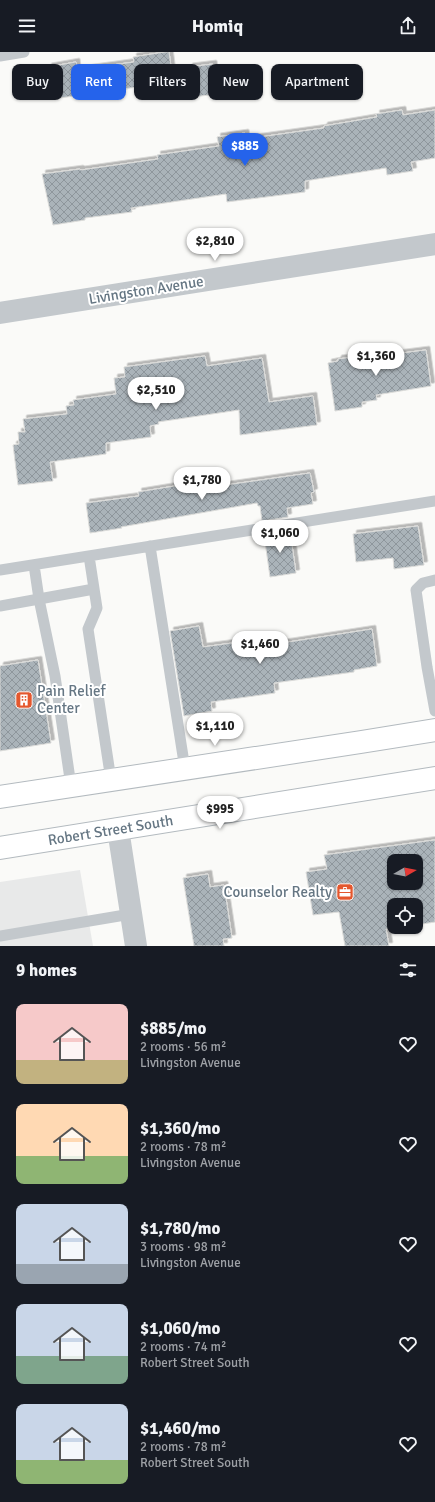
<!DOCTYPE html>
<meta charset="utf-8">
<style>
:root{--surface:#171b24;--page:#20242c;--text:#f1f3f6;--muted:#9ea1a6;--accent:#2563eb}
body{margin:0;font-family:Signika,sans-serif;background:var(--page);color:var(--text);height:100vh;display:flex;flex-direction:column;font-size:15px;white-space:nowrap}
*{box-sizing:border-box;margin:0}
p{font-size:13px;color:var(--muted)}
.icon{flex:none;width:22px;height:22px;fill:none;stroke:currentColor;stroke-width:2;stroke-linecap:round;stroke-linejoin:round}
.map{position:relative;height:894px;overflow:hidden}
.sheet{display:flex;flex-direction:column;background:var(--surface);flex:1}
.sheet>*{flex:none}
.top-card{position:absolute;left:12px;top:12px;width:411px;height:36px;display:flex;gap:8px}
.needle{width:26px;rotate:81deg}
.fabs{position:absolute;left:387px;top:802px;display:grid;gap:8px}
.fabs a{display:grid;place-items:center;width:36px;height:36px;border-radius:8px;background:var(--surface);box-shadow:0 1px 3px #0004;font-size:20px}
.price{position:absolute;translate:-50% -34px;padding:0 9px;border-radius:14px;background:#fff;color:#222;font-size:13px;line-height:26px;filter:drop-shadow(0 1px 2px #0008)}
.price::after{content:'';position:absolute;left:50%;top:24px;width:12px;height:9px;margin-left:-6px;background:inherit;clip-path:polygon(0 0,100% 0,50% 100%)}
.price.selected{background:var(--accent);color:#fff}
ul{padding:0;list-style:none}
li{display:flex;align-items:center;gap:12px;height:100px;padding:0 16px}
li span{display:grid;place-items:center;flex:none;width:112px;height:80px;border-radius:8px;color:#555}
li>.icon{margin-inline-start:auto}
span .icon{width:48px;height:48px;fill:#fffc;stroke-width:1}
li b{font-size:17px}
h2{display:flex;justify-content:space-between;align-items:center;height:48px;padding:0 16px;font-size:17px}
.chip{padding:0 14px;border-radius:8px;background:var(--surface);box-shadow:0 1px 3px #0004;font-size:14px;line-height:36px}
.chip.selected{background:var(--accent);color:#fff}
header{display:flex;justify-content:space-between;align-items:center;height:52px;padding:0 16px;background:var(--surface);font-size:18px;font-weight:700}
.map>svg:first-child{display:block}
</style>
<header><svg class="icon" aria-label="menu" viewBox="0 0 24 24"><path d="M4 6h16M4 12h16M4 18h16"/></svg>Homiq<svg class="icon" aria-label="share" viewBox="0 0 24 24"><path d="M12 15V3M7 8l5-5 5 5M5 13v7h14v-7"/></svg></header>
<div class="map">
<svg width="435" height="894" viewBox="0 0 435 894">
<defs>
<pattern id="building-cross-hatch" width="8" height="8" patternUnits="userSpaceOnUse"><rect width="8" height="8" fill="#aab3b9"/><path d="M0 0l8 8M0 8l8-8" fill="none" stroke="#8e969c"/></pattern>
<filter id="shadow"><feDropShadow dx="3.5" dy="-3.5" stdDeviation="0" flood-color="#0004"/></filter>
</defs>
<rect width="100%" height="100%" fill="#fafaf8"/>
<!-- built -->
<path fill="#e8e9e9" d="M80 818 93 894H0V830Z"/>
<!-- building -->
<path fill="url(#building-cross-hatch)" stroke="#dcdcda" fill-rule="evenodd" filter="url(#shadow)" d="M165 0H169L173 30 123 37 124 40 96 44 95 41 53 47 48 15 76 10 77 18 134 10 133 5Z
M213 12 217 42 193 45 189 15Z
M402 58 403 63 435 58V106L411 110 413 119 387 123 386 116 305 129V140L227 150 226 142 131 156 132 160 85 166V168L53 173 42 122 80 117 81 118 158 107 157 103 219 94 217 85 245 81 246 87 324 76V74L377 65 376 62Z
M426 298 431 334 376 343 377 348 362 350V355L335 359 328 311 338 309V307L370 303 371 305Z
M205 304 207 314 262 306 269 350 313 344 317 373 240 383 239 358 158 370 159 372 150 374 151 385 106 391V402L50 410 53 429 18 433 13 393 19 392 18 380H25L23 367 67 362 66 354 74 353 73 348 116 342 114 326 125 325 124 315Z
M310 421 314 440 311 441 313 452 287 456 288 465 262 469 260 454H258L257 451 121 475 122 476 90 481 86 451 139 444 138 440 218 427 219 434Z
M418 474 424 513 394 517 393 506 356 510 353 482Z
M290 479 296 521 270 525 264 483Z
M199 574 203 595 262 587 263 594 372 577 377 614 354 618V620L274 631 275 641 211 650 212 659 184 664 170 579Z
M38 608 51 691 0 699V614Z
M435 788V870L416 873V853H394V875H402L386 877 389 894H345L339 860 313 863 306 820 327 817 324 803ZM394 809H416V831H394Z
M208 822 210 835 224 833 232 886 223 887 224 894H194L183 826Z"/>
<g fill="none" stroke-linecap="round" stroke-linejoin="round">
<defs>
<g id="secondary">
<path d="M0 745 361 690 435 678"/>
<path id="s1" d="M0 796 435 726"/>
</g>
</defs>
<!-- secondary casing -->
<use href="#secondary" stroke="#b3babf" stroke-width="24"/>
<!-- lane -->
<path stroke="#c3c8cc" stroke-width="11" d="M0 4 24 0
M150 494 185 717
M89 504 97 556 88 577 111 728
M34 513 39 547 94 537
M0 518 435 449
M435 528 423 531 416 538 427 615 435 659
M0 554 39 547 55 624 71 734
M0 884 131 862"/>
<!-- street -->
<path stroke="#c3c8cc" stroke-width="22" d="M0 261 435 192
M118 777 136 894"/>
<!-- secondary -->
<use href="#secondary" stroke="#fff" stroke-width="22"/>
</g>
<!-- icons -->
<defs>
<symbol id="building-square" viewBox="-11 -11 22 22"><rect x="-9" y="-9" width="18" height="18" rx="4" fill="#e4572e" stroke="#fff"/><path d="M-4-6H4V6H1V3H-1V6H-4ZM-2.5-4.3h1.7v1.8h-1.7ZM.8-4.3h1.7v1.8H.8ZM-2.5-1h1.7V.8h-1.7ZM.8-1h1.7V.8H.8Z" fill="#fff"/></symbol>
<symbol id="office-square" viewBox="-11 -11 22 22"><rect x="-9" y="-9" width="18" height="18" rx="4" fill="#e4572e" stroke="#fff"/><path d="M-6-3h4V-5.5h4V-3h4V5H-6ZM-1-4.5V-3h2v-1.5ZM-6 0V1H6V0Z" fill="#fff"/></symbol>
</defs>
<g fill-rule="evenodd">
<use href="#building-square" x="14" y="638" width="20" height="20"/>
<use href="#office-square" x="335" y="830" width="20" height="20"/>
</g>
<g text-anchor="middle" stroke-width="4" stroke-linejoin="round" paint-order="stroke">
<!-- street labels -->
<g font-size="15" fill="#657683" stroke="#fff">
<text transform="translate(146 238) rotate(-9)" y="5">Livingston Avenue</text>
<text dy="5" stroke="none"><textPath href="#s1" startOffset="112">Robert Street South</textPath></text>
</g>
<!-- poi labels -->
<g font-size="15" fill="#657683" stroke="#fff" text-anchor="start">
<text x="37" y="644">Pain Relief<tspan x="37" dy="17">Center</tspan></text>
<text x="332" y="845" text-anchor="end">Counselor Realty</text>
</g>
</g>
</svg>
<div class="fabs">
<a><svg class="needle" viewBox="-14 -14 28 28"><path d="M0-13l5 13h-10z" fill="#e53935"/><path d="M0 13l5-13h-10z" fill="#9ea1a6"/></svg></a>
<a><svg class="icon" aria-label="locate" viewBox="0 0 24 24"><circle cx="12" cy="12" r="6"/><path d="M12 2v4M12 18v4M2 12h4M18 12h4"/></svg></a>
</div>
<b class="price selected" style="left:245px;top:115px">$885</b>
<b class="price" style="left:215px;top:210px">$2,810</b>
<b class="price" style="left:376px;top:325px">$1,360</b>
<b class="price" style="left:156px;top:359px">$2,510</b>
<b class="price" style="left:202px;top:449px">$1,780</b>
<b class="price" style="left:280px;top:502px">$1,060</b>
<b class="price" style="left:260px;top:613px">$1,460</b>
<b class="price" style="left:215px;top:695px">$1,110</b>
<b class="price" style="left:220px;top:778px">$995</b>
<div class="top-card">
<a class="chip">Buy</a>
<a class="chip selected">Rent</a>
<a class="chip">Filters</a>
<a class="chip">New</a>
<a class="chip">Apartment</a>
</div>
</div>
<section class="sheet">
<h2>9 homes<svg class="icon" aria-label="filters" viewBox="0 0 24 24"><path d="M4 7h16M4 17h16"/><circle cx="9" cy="7" r="2"/><circle cx="15" cy="17" r="2"/></svg></h2>
<ul>
<li><span style="background:linear-gradient(#f6c9c9 70%,#c2b280 0)"><svg class="icon" aria-label="home" viewBox="0 0 24 24"><path d="M3 11l9-7 9 7M6 9v11h12V9"/></svg></span><div><b>$885/mo</b><p>2 rooms · 56 m²</p><p>Livingston Avenue</p></div><svg class="icon" aria-label="heart" viewBox="0 0 24 24"><path d="M12 20l-8-8c-3-5 5-10 8-4 3-6 11-1 8 4z"/></svg></li>
<li><span style="background:linear-gradient(#ffd9b3 65%,#8fb573 0)"><svg class="icon" aria-label="home" viewBox="0 0 24 24"><path d="M3 11l9-7 9 7M6 9v11h12V9"/></svg></span><div><b>$1,360/mo</b><p>2 rooms · 78 m²</p><p>Livingston Avenue</p></div><svg class="icon" aria-label="heart" viewBox="0 0 24 24"><path d="M12 20l-8-8c-3-5 5-10 8-4 3-6 11-1 8 4z"/></svg></li>
<li><span style="background:linear-gradient(#c9d6e8 75%,#9aa5b1 0)"><svg class="icon" aria-label="home" viewBox="0 0 24 24"><path d="M3 11l9-7 9 7M6 9v11h12V9"/></svg></span><div><b>$1,780/mo</b><p>3 rooms · 98 m²</p><p>Livingston Avenue</p></div><svg class="icon" aria-label="heart" viewBox="0 0 24 24"><path d="M12 20l-8-8c-3-5 5-10 8-4 3-6 11-1 8 4z"/></svg></li>
<li><span style="background:linear-gradient(#c9d6e8 65%,#7fa58c 0)"><svg class="icon" aria-label="home" viewBox="0 0 24 24"><path d="M3 11l9-7 9 7M6 9v11h12V9"/></svg></span><div><b>$1,060/mo</b><p>2 rooms · 74 m²</p><p>Robert Street South</p></div><svg class="icon" aria-label="heart" viewBox="0 0 24 24"><path d="M12 20l-8-8c-3-5 5-10 8-4 3-6 11-1 8 4z"/></svg></li>
<li><span style="background:linear-gradient(#c9d6e8 70%,#8fb573 0)"><svg class="icon" aria-label="home" viewBox="0 0 24 24"><path d="M3 11l9-7 9 7M6 9v11h12V9"/></svg></span><div><b>$1,460/mo</b><p>2 rooms · 78 m²</p><p>Robert Street South</p></div><svg class="icon" aria-label="heart" viewBox="0 0 24 24"><path d="M12 20l-8-8c-3-5 5-10 8-4 3-6 11-1 8 4z"/></svg></li>
</ul>
</section>
